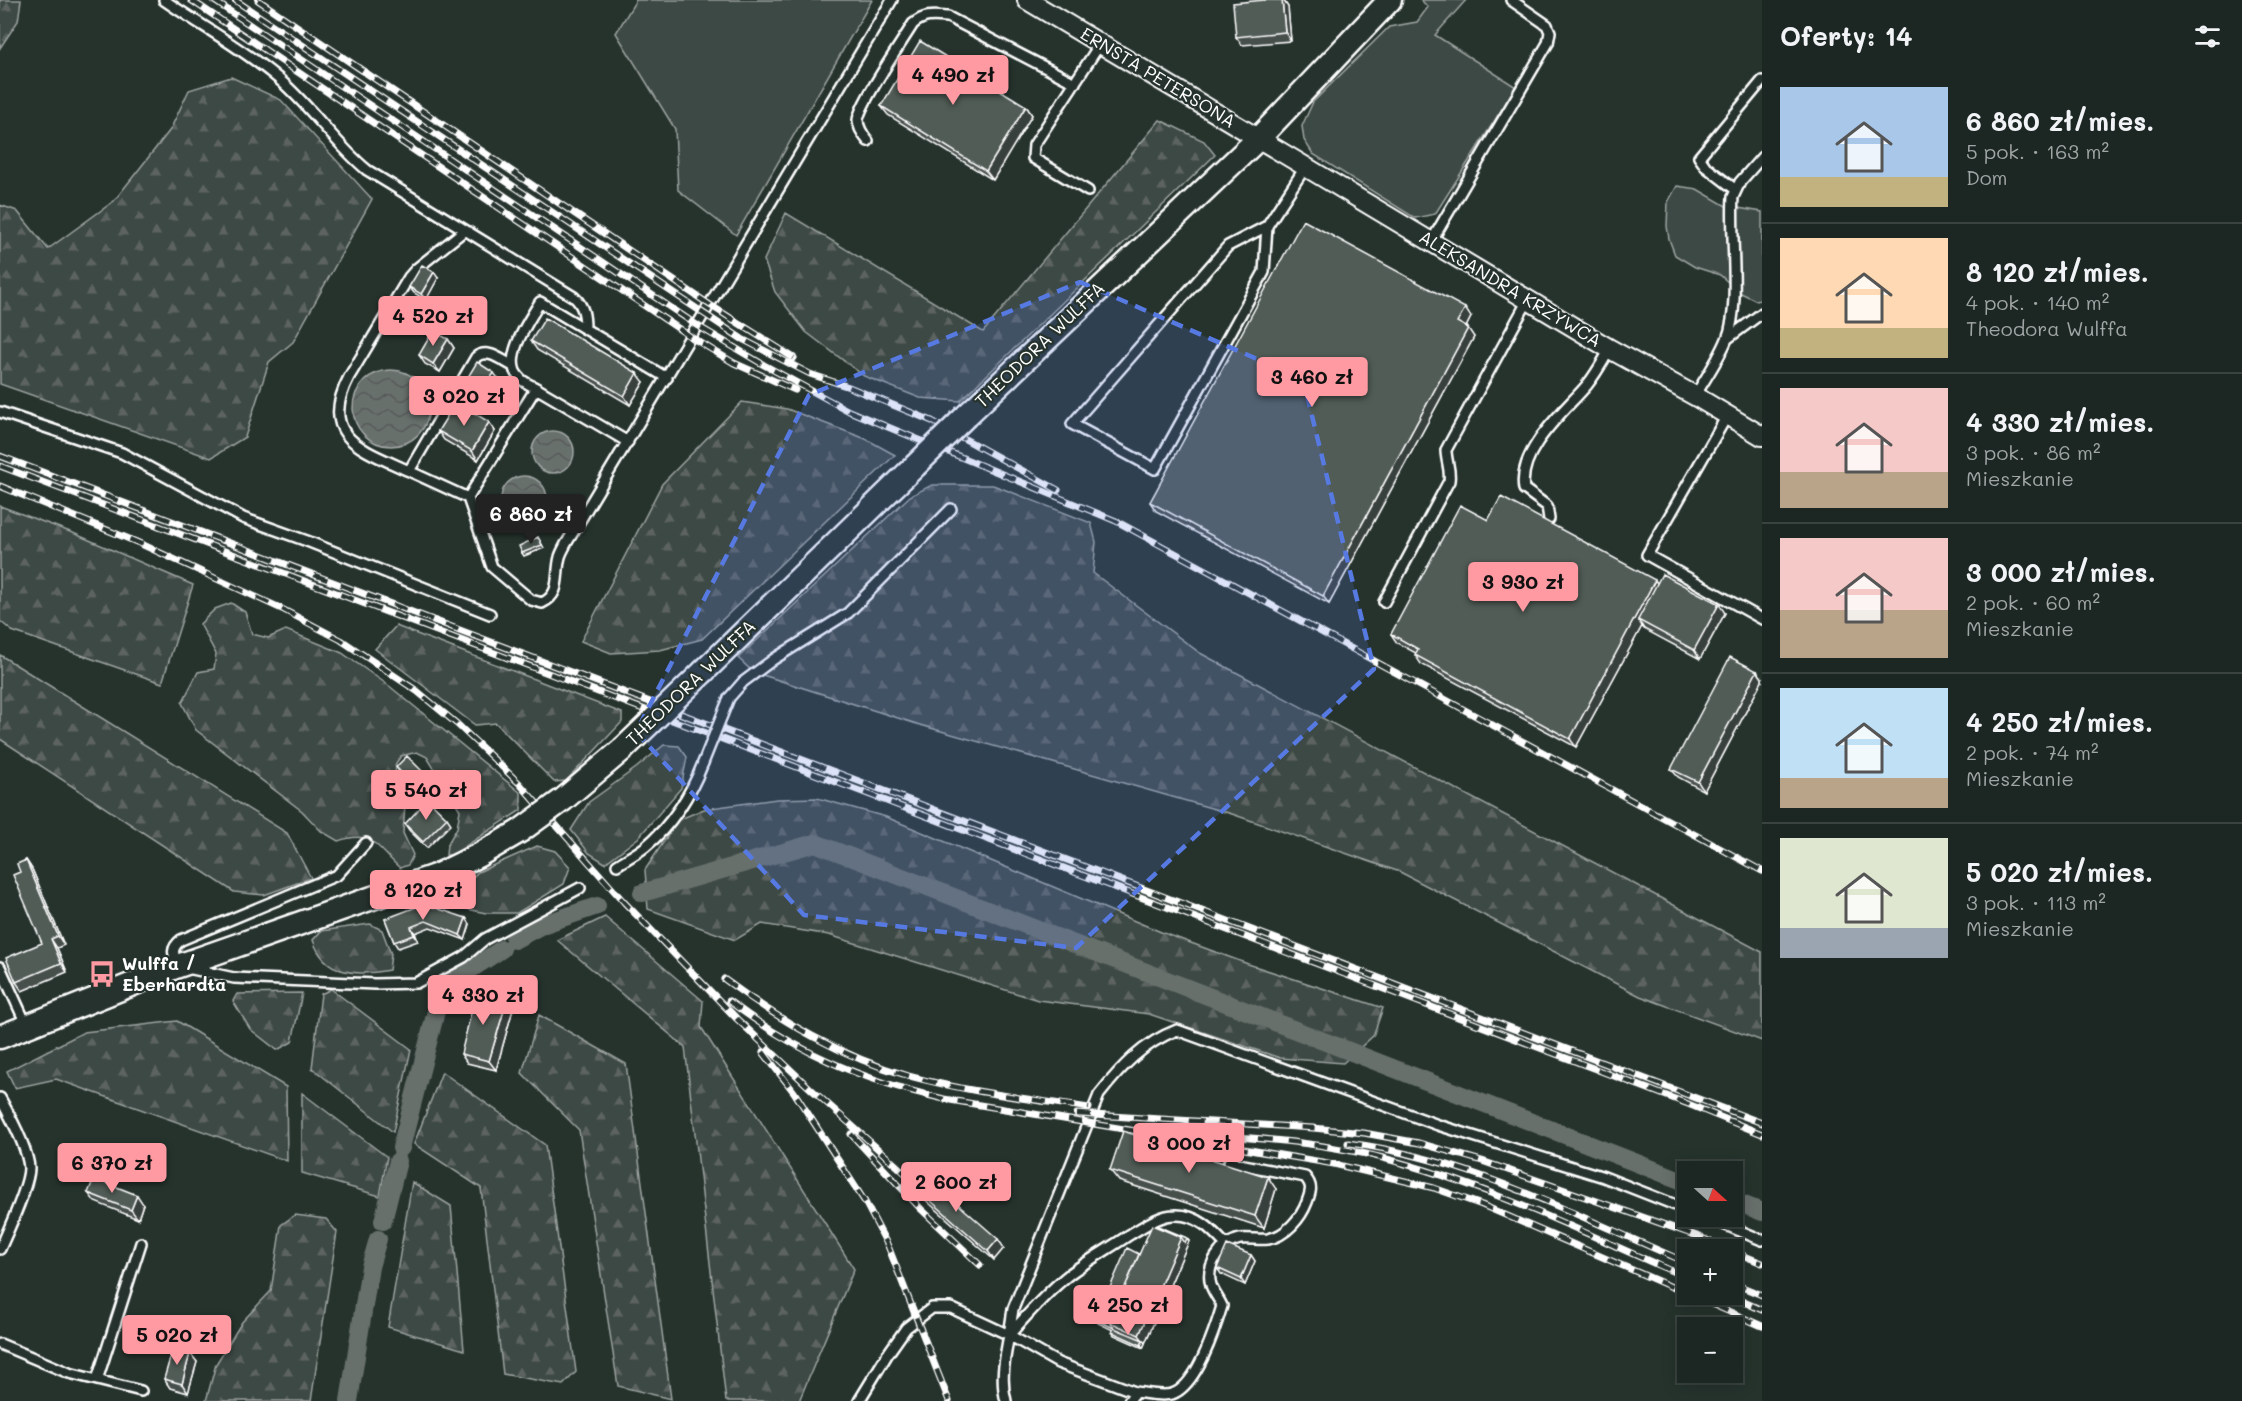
<!DOCTYPE html>
<html lang="pl">
<meta charset="utf-8">
<style>
:root{--surface:#1c2622;--page:#29322f;--text:#f1f3f6;--muted:#a0a5a5;--line:#3a4340;--accent:#ff9aa2}
body{margin:0;font-family:Mali,sans-serif;background:var(--page);color:var(--text);height:100vh;display:flex;flex-direction:column;font-size:22px;white-space:nowrap}
*{box-sizing:border-box;margin:0}
p{font-size:20px;color:var(--muted)}
.icon{flex:none;width:33px;height:33px;fill:none;stroke:currentColor;stroke-width:2;stroke-linecap:round;stroke-linejoin:round}
.map{position:relative;flex:1;overflow:hidden}
.drawer{display:flex;flex-direction:column;background:var(--surface);width:480px}
.drawer>*{flex:none}
.needle{width:39px;rotate:111deg}
.buttons{position:absolute;left:1677px;top:1161px;display:grid;gap:12px}
.buttons a{display:grid;place-items:center;width:66px;height:66px;border-radius:0px;background:var(--surface);box-shadow:0 3px 15px #0003,0 0 0 2px var(--line);font-size:30px}
.price{position:absolute;translate:-50% -51px;padding:0 14px;border-radius:6px;background:var(--accent);color:#111;font-size:20px;line-height:39px;filter:drop-shadow(0 2px 3px #0008)}
.price::after{content:'';position:absolute;left:50%;top:36px;width:18px;height:14px;margin-left:-9px;background:inherit;clip-path:polygon(0 0,100% 0,50% 100%)}
.price.selected{background:#222;color:#fff}
ul{padding:0;list-style:none}
li{display:flex;align-items:center;gap:18px;height:150px;padding:0 18px}
li+li{border-top:2px solid var(--line)}
li span{display:grid;place-items:center;flex:none;width:168px;height:120px;border-radius:0px;color:#555}
li>.icon{margin-inline-start:auto}
span .icon{width:72px;height:72px;fill:#fffc;stroke-width:1}
li b{font-size:26px}
h2{display:flex;justify-content:space-between;align-items:center;height:72px;padding:0 18px;font-size:26px}
main{display:flex;flex:1;min-height:0}
.map>svg:first-child{display:block}
</style>
<main>
<div class="map">
<svg width="1762" height="1401" viewBox="0 0 1762 1401">
<defs>
<pattern id="forest-firs" width="22" height="20" patternUnits="userSpaceOnUse" patternTransform="scale(1.5)"><rect width="22" height="20" fill="#3e4944"/><path d="M5 1l3.5 6h-7zM16 11l3.5 6h-7z" fill="#5b6460"/></pattern>
<pattern id="water-waves" width="16" height="10" patternUnits="userSpaceOnUse" patternTransform="scale(1.5)"><rect width="16" height="10" fill="#67706c"/><path d="M0 5q4-4 8 0t8 0" fill="none" stroke="#575a59"/></pattern>
</defs>
<rect width="100%" height="100%" fill="#26332d"/>
<filter id="ink" filterUnits="userSpaceOnUse"><feTurbulence type="fractalNoise" baseFrequency=".0167" numOctaves="2"/><feDisplacementMap in="SourceGraphic" scale="12" xChannelSelector="R" yChannelSelector="G"/><feConvolveMatrix kernelMatrix="1 2 1 2 8 2 1 2 1" color-interpolation-filters="sRGB"/></filter>
<g filter="url(#ink)">
<!-- grass -->
<path fill="#3e4944" stroke="#9ea4a2" stroke-width="1.5" d="M636 0H872L736 235 678 190 675 129 616 33Z
M1421 0H1466L1435 35 1516 87 1435 214 1415 218 1313 154 1304 140 1302 126 1313 102 1389 27 1417 22 1428 7Z
M1677 186 1697 189 1726 206 1762 212V299L1757 301 1739 292 1720 275 1695 267 1675 255 1669 239 1667 226 1668 202Z"/>
<!-- forest -->
<path fill="url(#forest-firs)" stroke="#9ea4a2" stroke-width="1.5" d="M0 0H21L18 21 0 48Z
M231 77 281 100 372 199 293 342 269 362 245 437 211 458 0 384V205L17 211 48 249 114 201 170 130 189 90Z
M1160 120 1204 141 1215 155 960 401 920 398 864 376 806 332 775 292 764 260 786 213 983 332Z
M742 402 787 409 866 439 895 455 702 639 660 650 611 653 581 641 662 484Z
M932 485H993L1091 523 1096 542 1093 573 1200 653 1762 952V1041L1640 996 1400 872 1232 814 920 725 753 672 738 658 910 496Z
M0 506 73 533 193 585 162 683 12 631 0 621Z
M231 603 245 612 252 634 268 638 286 630 342 653 388 685 521 793V810L452 855H446L447 845 457 828 460 810 427 757 417 752 401 756 396 763 395 778 405 805 403 833 413 855 408 865 400 868C376 847 373 829 338 841L321 831 302 811 196 730 182 703 198 672 214 669 216 654 200 624 215 609Z
M396 626 622 713V722L566 781 554 782 496 723 475 725 375 649Z
M0 655 287 833 311 878 264 895 234 892 0 739Z
M664 745 679 746 687 757 681 788 638 838 605 863 589 853 571 830 589 802 636 768Z
M817 798 886 817 1161 932 1248 964 1383 1008 1373 1036 1343 1063 1280 1058 1149 1014 1038 1000 829 935 762 924 735 940 648 909 645 870 678 820 704 809 777 799Z
M537 846 555 851 570 867 564 884 517 913H486L456 907V893L478 872Z
M605 917 703 1001 701 1027 854 1269 799 1401H726L685 1047 557 940Z
M370 924 382 930 391 954 389 970C357 976 325 976 313 940L321 931Z
M331 989 411 1049 393 1132 312 1068 321 994Z
M302 993 292 1042 277 1050 250 1029 233 1001 237 994Z
M539 1015 626 1064 671 1399 618 1386 579 1130 522 1073Z
M177 1021 286 1087 287 1161 56 1079 15 1088 7 1071 84 1032Z
M442 1072 545 1145 576 1372 563 1385 503 1374 481 1188 414 1144Z
M302 1093 387 1157 380 1196 302 1173Z
M412 1182 451 1206 464 1350 388 1327Z
M295 1215 326 1219 337 1232 311 1401H206L216 1364 242 1322 271 1291 281 1225Z"/>
<!-- water -->
<path fill="url(#water-waves)" stroke="#a4a9a7" stroke-width="1.5" d="M353 408a38 38 0 1 1 76 0a38 38 0 1 1-76 0Z
M532 452a21 21 0 1 1 42 0a21 21 0 1 1-42 0Z
M501 499a23 23 0 1 1 46 0a23 23 0 1 1-46 0Z"/>
<g fill="none" stroke-linecap="round" stroke-linejoin="round">
<!-- canal -->
<path stroke="#67706c" stroke-width="18" d="M642 893 815 843 1688 1183
M514 940 542 925 597 906
M401 1148 442 988 502 949
M1732 1200 1762 1212
M383 1221 398 1161
M349 1401 370 1267 378 1239"/>
<defs>
<path id="service" d="M164 0C200 25 240 47 274 75 309 103 333 142 367 170L465 230
M868 141C863 135 858 128 858 120 860 103 902 42 913 24 925 14 934 16 948 17L1075 83
M1736 190 1706 167 1699 157 1762 81
M1088 191 1033 158 1034 145 1100 44
M1267 226 1228 246 1072 424 1155 469 1264 272 1267 226 1306 166
M1431 242 1548 43 1550 32 1547 25 1511 0
M1727 339 1762 313
M667 378 540 302C530 319 501 359 519 377 523 382 530 385 536 388L468 498 492 567 531 600 542 603C562 594 555 575 560 557 561 553 564 548 566 544L892 0
M536 388 628 442
M1695 396C1706 377 1719 359 1727 339 1741 305 1730 237 1733 197L1740 182 1762 157
M0 412 122 453 243 518 307 541 490 614
M1728 414 1647 555 1762 619
M409 471C364 450 317 438 349 377L409 277 416 269 465 230 574 297C584 306 585 316 585 329
M468 498 409 471 476 357C488 348 501 360 513 366
M1549 519 1547 506 1524 489C1517 450 1565 411 1587 385 1596 374 1603 361 1610 349
M1384 602 1449 481C1451 470 1446 461 1446 450L1528 300
M729 698 743 682 774 659 848 613 951 509
M366 843 337 875 181 940C170 949 173 954 178 966L234 978 375 984 416 983 464 957 485 939 580 888
M617 865C626 859 636 854 645 847 671 826 691 794 703 763
M0 967 27 1026
M0 1098C9 1114 28 1150 29 1168 29 1186 8 1231 0 1249
M1704 1216 1762 1240
M1009 1335C1028 1314 1048 1291 1071 1273 1090 1259 1110 1248 1129 1235 1143 1227 1159 1215 1175 1215 1197 1214 1212 1230 1225 1244
M0 1344 69 1373 141 1391
M97 1380 141 1243
M1135 1392 1058 1363 1009 1335 1013 1309 1099 1095C1121 1067 1143 1043 1177 1030L1438 1125 1604 1177 1688 1210
M859 1401 887 1355 906 1328 932 1308H951L1009 1335C1005 1357 1000 1379 1006 1401
M1129 1401 1135 1392C1146 1393 1161 1397 1172 1394 1197 1386 1215 1329 1222 1306 1219 1299 1213 1292 1211 1285 1205 1266 1221 1243 1240 1239 1249 1238 1259 1240 1268 1239 1286 1236 1301 1218 1307 1202 1311 1191 1313 1186 1305 1177L1229 1162"/>
<path id="minor" d="M1027 0 1610 349 1695 396 1762 436"/>
<path id="tertiary" d="M966 416 1259 138 1390 0
M704 671 915 466
M564 799 623 749
M0 1037 178 966 438 875 479 855 520 831"/>
</defs>
<!-- service casing -->
<use href="#service" stroke="#fff" stroke-width="14"/>
<!-- minor casing -->
<use href="#minor" stroke="#fff" stroke-width="22"/>
<!-- tertiary casing -->
<use href="#tertiary" stroke="#fff" stroke-width="27"/>
<!-- service -->
<use href="#service" stroke="#26332d" stroke-width="9"/>
<!-- minor -->
<use href="#minor" stroke="#26332d" stroke-width="18"/>
<!-- tertiary -->
<use href="#tertiary" stroke="#26332d" stroke-width="22"/>
<defs>
<path id="rail" d="M191 0 691 337 734 363 795 390
M213 0 698 326 764 365 849 411 1116 521 1762 871
M235 0 742 339 810 374 849 387 932 421 1058 490
M258 0 710 305 794 358
M0 456 1762 1123
M0 466 1688 1104 1762 1134
M0 486 139 543 282 609 341 640 417 691 457 724 519 783 624 902 737 1019 811 1089 925 1191
M724 979C781 1021 841 1057 909 1076 968 1092 1030 1099 1089 1108
M729 1001C796 1052 861 1080 944 1099L1334 1164 1434 1188 1482 1205 1688 1294
M763 1052 794 1092 865 1202 888 1246 949 1401
M1077 1114 1313 1128 1364 1133 1419 1143 1482 1161 1697 1236 1730 1250
M851 1134 921 1209 980 1265
M1202 1135C1263 1138 1324 1143 1383 1158 1489 1185 1588 1235 1688 1278
M1348 1143C1468 1158 1577 1216 1688 1263
M1732 1251 1762 1263
M1732 1283 1762 1295
M1689 1294 1762 1326
M1726 1294 1762 1310"/>
</defs>
<!-- rail casing -->
<use href="#rail" stroke="#fff" stroke-width="7"/>
<!-- rail -->
<use href="#rail" stroke="#26332d" stroke-width="4.5" stroke-dasharray="14" stroke-linecap="butt"/>
<defs>
<path id="service-bridge" d="M703 763 729 698"/>
<path id="tertiary-bridge" d="M915 466 966 416
M623 749 704 671
M520 831 564 799"/>
</defs>
<!-- service-bridge casing -->
<use href="#service-bridge" stroke="#fff" stroke-width="14" stroke-linecap="butt"/>
<!-- tertiary-bridge casing -->
<use href="#tertiary-bridge" stroke="#fff" stroke-width="27" stroke-linecap="butt"/>
<!-- service-bridge -->
<use href="#service-bridge" stroke="#26332d" stroke-width="9"/>
<!-- tertiary-bridge -->
<use href="#tertiary-bridge" stroke="#26332d" stroke-width="22"/>
</g>
<!-- wall -->
<path fill="#464f4b" stroke="#fff" stroke-width="1.5" d="M1264 0H1283L1288 7 1291 41 1242 45 1236 37Z
M881 106H1026L1032 115 993 180 888 115Z
M438 278 426 300 414 293 409 287Z
M1471 317 1466 327 1474 337 1329 604 1156 511 1150 502Z
M448 339 454 348 440 372 425 364 419 355Z
M531 341 644 382 630 405 537 350Z
M500 381 487 401 471 391 465 382Z
M489 422 495 431 478 460 444 440 438 431Z
M538 537 544 548 524 556 522 553Z
M1657 583 1725 613 1700 659 1644 629 1642 626 1576 747 1421 664 1415 655 1416 653 1397 643 1391 634Z
M1757 671 1762 678V681L1704 791 1678 777 1671 769Z
M396 767 429 778 433 784 422 796 400 773Z
M447 818 451 824 427 848 409 830 405 824Z
M26 860 32 869 64 945 57 948 67 972 22 991 16 982 42 943 20 872Z
M466 918 470 924 465 940 430 927 415 933 418 941 398 948 394 942 385 919Z
M507 1000 513 1009 496 1070 467 1063 461 1054Z
M1110 1170 1276 1189 1264 1228 1119 1181Z
M915 1187 1004 1248 994 1260 921 1196Z
M88 1193 143 1204 138 1219 95 1202Z
M1157 1227 1187 1238 1189 1241 1143 1348 1114 1335 1112 1332 1113 1330 1098 1323 1096 1320Z
M1251 1255 1255 1261 1245 1285 1221 1274 1217 1268Z
M190 1353 197 1362 188 1393 170 1388 164 1379Z"/>
<!-- shaded-wall -->
<path fill="#39403d" stroke="#fff" stroke-width="1.5" d="M1282 0H1283L1288 7 1291 41 1285 32Z
M1026 106 1032 115 993 180 986 171Z
M434 272 438 278 426 300 421 294Z
M1465 308 1471 317 1464 331 1457 322Z
M1468 328 1474 337 1329 604 1323 596Z
M448 339 454 348 440 372 433 364Z
M494 373 500 381 487 401 481 392Z
M637 373 644 382 630 405 624 396Z
M489 422 495 431 478 460 472 451Z
M1655 580 1661 589 1638 620 1642 626 1576 747 1570 739Z
M1719 604 1725 613 1700 659 1694 650Z
M1757 671 1762 678V681L1704 791 1698 782Z
M26 860 32 869 64 945 58 936Z
M466 918 470 924 465 940 460 935Z
M411 927 415 933 418 941 414 935Z
M51 939 57 948 67 972 61 963Z
M507 1000 513 1009 496 1070 489 1061Z
M1268 1177 1276 1189 1264 1228 1255 1216Z
M137 1195 143 1204 138 1219 131 1210Z
M1181 1237 1187 1238 1189 1241 1145 1343 1139 1335Z
M998 1239 1004 1248 994 1260 988 1251Z
M1251 1255 1255 1261 1245 1285 1241 1279Z
M1143 1340 1145 1343 1143 1348 1141 1345Z
M190 1353 197 1362 188 1393 182 1384Z"/>
<!-- building -->
<path fill="#515c57" stroke="#fff" stroke-width="1.5" d="M1264 0H1282L1285 32 1236 37 1233 3Z
M920 41 1026 106 986 171 881 106Z
M1303 220 1465 308 1457 322 1468 328 1323 596 1150 502Z
M422 265 434 272 421 294 409 287Z
M545 318 637 373 624 396 531 341Z
M433 331 448 339 433 364 419 355Z
M477 362 494 373 481 392 465 382Z
M456 402 489 422 472 451 438 431Z
M1501 497 1655 580 1570 739 1415 655 1418 649 1391 634 1460 505 1488 520Z
M538 537 542 545 522 553 519 546Z
M1662 574 1719 604 1694 650 1638 620Z
M1730 657 1757 671 1698 782 1671 769Z
M407 756 429 778 418 790 396 767Z
M428 799 447 818 423 842 405 824Z
M26 860 58 936 51 939 61 963 16 982 6 958 42 943 13 875 20 872 17 864Z
M424 904 466 918 460 935 426 921 411 927 414 935 394 942 385 919Z
M476 992 507 1000 489 1061 461 1054Z
M1123 1131 1268 1177 1255 1216 1110 1170Z
M925 1175 998 1239 988 1251 915 1187Z
M94 1178 137 1195 131 1210 88 1193Z
M1152 1225 1181 1237 1139 1335 1110 1322Z
M1158 1226 1187 1238 1185 1243 1181 1237 1157 1227Z
M1227 1245 1251 1255 1241 1279 1217 1268Z
M1127 1248 1139 1254 1110 1322 1114 1328 1096 1320Z
M1114 1328 1143 1340 1141 1345 1112 1332Z
M173 1348 190 1353 182 1384 164 1379Z"/>
</g>
<!-- marked area -->
<path fill="#567ae2" fill-opacity="0.2" stroke="#567ae2" stroke-width="4.5" stroke-dasharray="12 8" stroke-linejoin="round" d="M1080 282 1303 379 1374 669 1076 948 804 915 636 732 809 395Z"/>
<!-- icons -->
<defs>
<symbol id="bus-bare" viewBox="-9 -9 18 18"><path d="M-5-6H5V4H4V6H2V4H-2V6H-4V4H-5ZM-3.5-4V0h7V-4ZM-3.5 1.2v1.5H-2V1.2ZM2 1.2v1.5H3.5V1.2Z" fill="#ff9aa2" stroke="#26332d" stroke-width="2.5" paint-order="stroke"/></symbol>
</defs>
<g fill-rule="evenodd">
<use href="#bus-bare" x="83" y="955" width="38" height="38"/>
</g>
<g text-anchor="middle" stroke-width="4.5" stroke-linejoin="round" paint-order="stroke">
<!-- street labels -->
<g font-size="18" fill="#fff" stroke="#26332d">
<text transform="translate(1158 78) rotate(31)" y="6">ERNSTA PETERSONA</text>
<text transform="translate(1510 289) rotate(31)" y="6">ALEKSANDRA KRZYWCA</text>
<text transform="translate(1040 345) rotate(-44)" y="6">THEODORA WULFFA</text>
<text transform="translate(691 683) rotate(-44)" y="6">THEODORA WULFFA</text>
</g>
<!-- poi labels -->
<g font-size="18" font-weight="bold" fill="#fff" stroke="#26332d" text-anchor="start">
<text x="122" y="970">Wulffa /<tspan x="122" dy="21">Eberhardta</tspan></text>
</g>
</g>
</svg>
<div class="buttons">
<a><svg class="needle" viewBox="-14 -14 28 28"><path d="M0-13l5 13h-10z" fill="#e53935"/><path d="M0 13l5-13h-10z" fill="#a0a5a5"/></svg></a>
<a>+</a>
<a>−</a>
</div>
<b class="price" style="left:953px;top:106px">4 490 zł</b>
<b class="price" style="left:433px;top:347px">4 520 zł</b>
<b class="price" style="left:1312px;top:408px">3 460 zł</b>
<b class="price" style="left:464px;top:427px">3 020 zł</b>
<b class="price selected" style="left:531px;top:545px">6 860 zł</b>
<b class="price" style="left:1523px;top:613px">3 930 zł</b>
<b class="price" style="left:426px;top:821px">5 540 zł</b>
<b class="price" style="left:423px;top:921px">8 120 zł</b>
<b class="price" style="left:483px;top:1026px">4 330 zł</b>
<b class="price" style="left:1189px;top:1174px">3 000 zł</b>
<b class="price" style="left:112px;top:1194px">6 370 zł</b>
<b class="price" style="left:956px;top:1213px">2 600 zł</b>
<b class="price" style="left:1128px;top:1336px">4 250 zł</b>
<b class="price" style="left:177px;top:1366px">5 020 zł</b>
</div>
<section class="drawer">
<h2>Oferty: 14<svg class="icon" aria-label="filters" viewBox="0 0 24 24"><path d="M4 7h16M4 17h16"/><circle cx="9" cy="7" r="2"/><circle cx="15" cy="17" r="2"/></svg></h2>
<ul>
<li><span style="background:linear-gradient(#a9c7e8 75%,#c2b280 0)"><svg class="icon" aria-label="home" viewBox="0 0 24 24"><path d="M3 11l9-7 9 7M6 9v11h12V9"/></svg></span><div><b>6 860 zł/mies.</b><p>5 pok. · 163 m²</p><p>Dom</p></div></li>
<li><span style="background:linear-gradient(#ffd9b3 75%,#c2b280 0)"><svg class="icon" aria-label="home" viewBox="0 0 24 24"><path d="M3 11l9-7 9 7M6 9v11h12V9"/></svg></span><div><b>8 120 zł/mies.</b><p>4 pok. · 140 m²</p><p>Theodora Wulffa</p></div></li>
<li><span style="background:linear-gradient(#f6c9c9 70%,#b9a48a 0)"><svg class="icon" aria-label="home" viewBox="0 0 24 24"><path d="M3 11l9-7 9 7M6 9v11h12V9"/></svg></span><div><b>4 330 zł/mies.</b><p>3 pok. · 86 m²</p><p>Mieszkanie</p></div></li>
<li><span style="background:linear-gradient(#f6c9c9 60%,#b9a48a 0)"><svg class="icon" aria-label="home" viewBox="0 0 24 24"><path d="M3 11l9-7 9 7M6 9v11h12V9"/></svg></span><div><b>3 000 zł/mies.</b><p>2 pok. · 60 m²</p><p>Mieszkanie</p></div></li>
<li><span style="background:linear-gradient(#bfe0f5 75%,#b9a48a 0)"><svg class="icon" aria-label="home" viewBox="0 0 24 24"><path d="M3 11l9-7 9 7M6 9v11h12V9"/></svg></span><div><b>4 250 zł/mies.</b><p>2 pok. · 74 m²</p><p>Mieszkanie</p></div></li>
<li><span style="background:linear-gradient(#dfe7d0 75%,#9aa5b1 0)"><svg class="icon" aria-label="home" viewBox="0 0 24 24"><path d="M3 11l9-7 9 7M6 9v11h12V9"/></svg></span><div><b>5 020 zł/mies.</b><p>3 pok. · 113 m²</p><p>Mieszkanie</p></div></li>
</ul>
</section>
</main>
